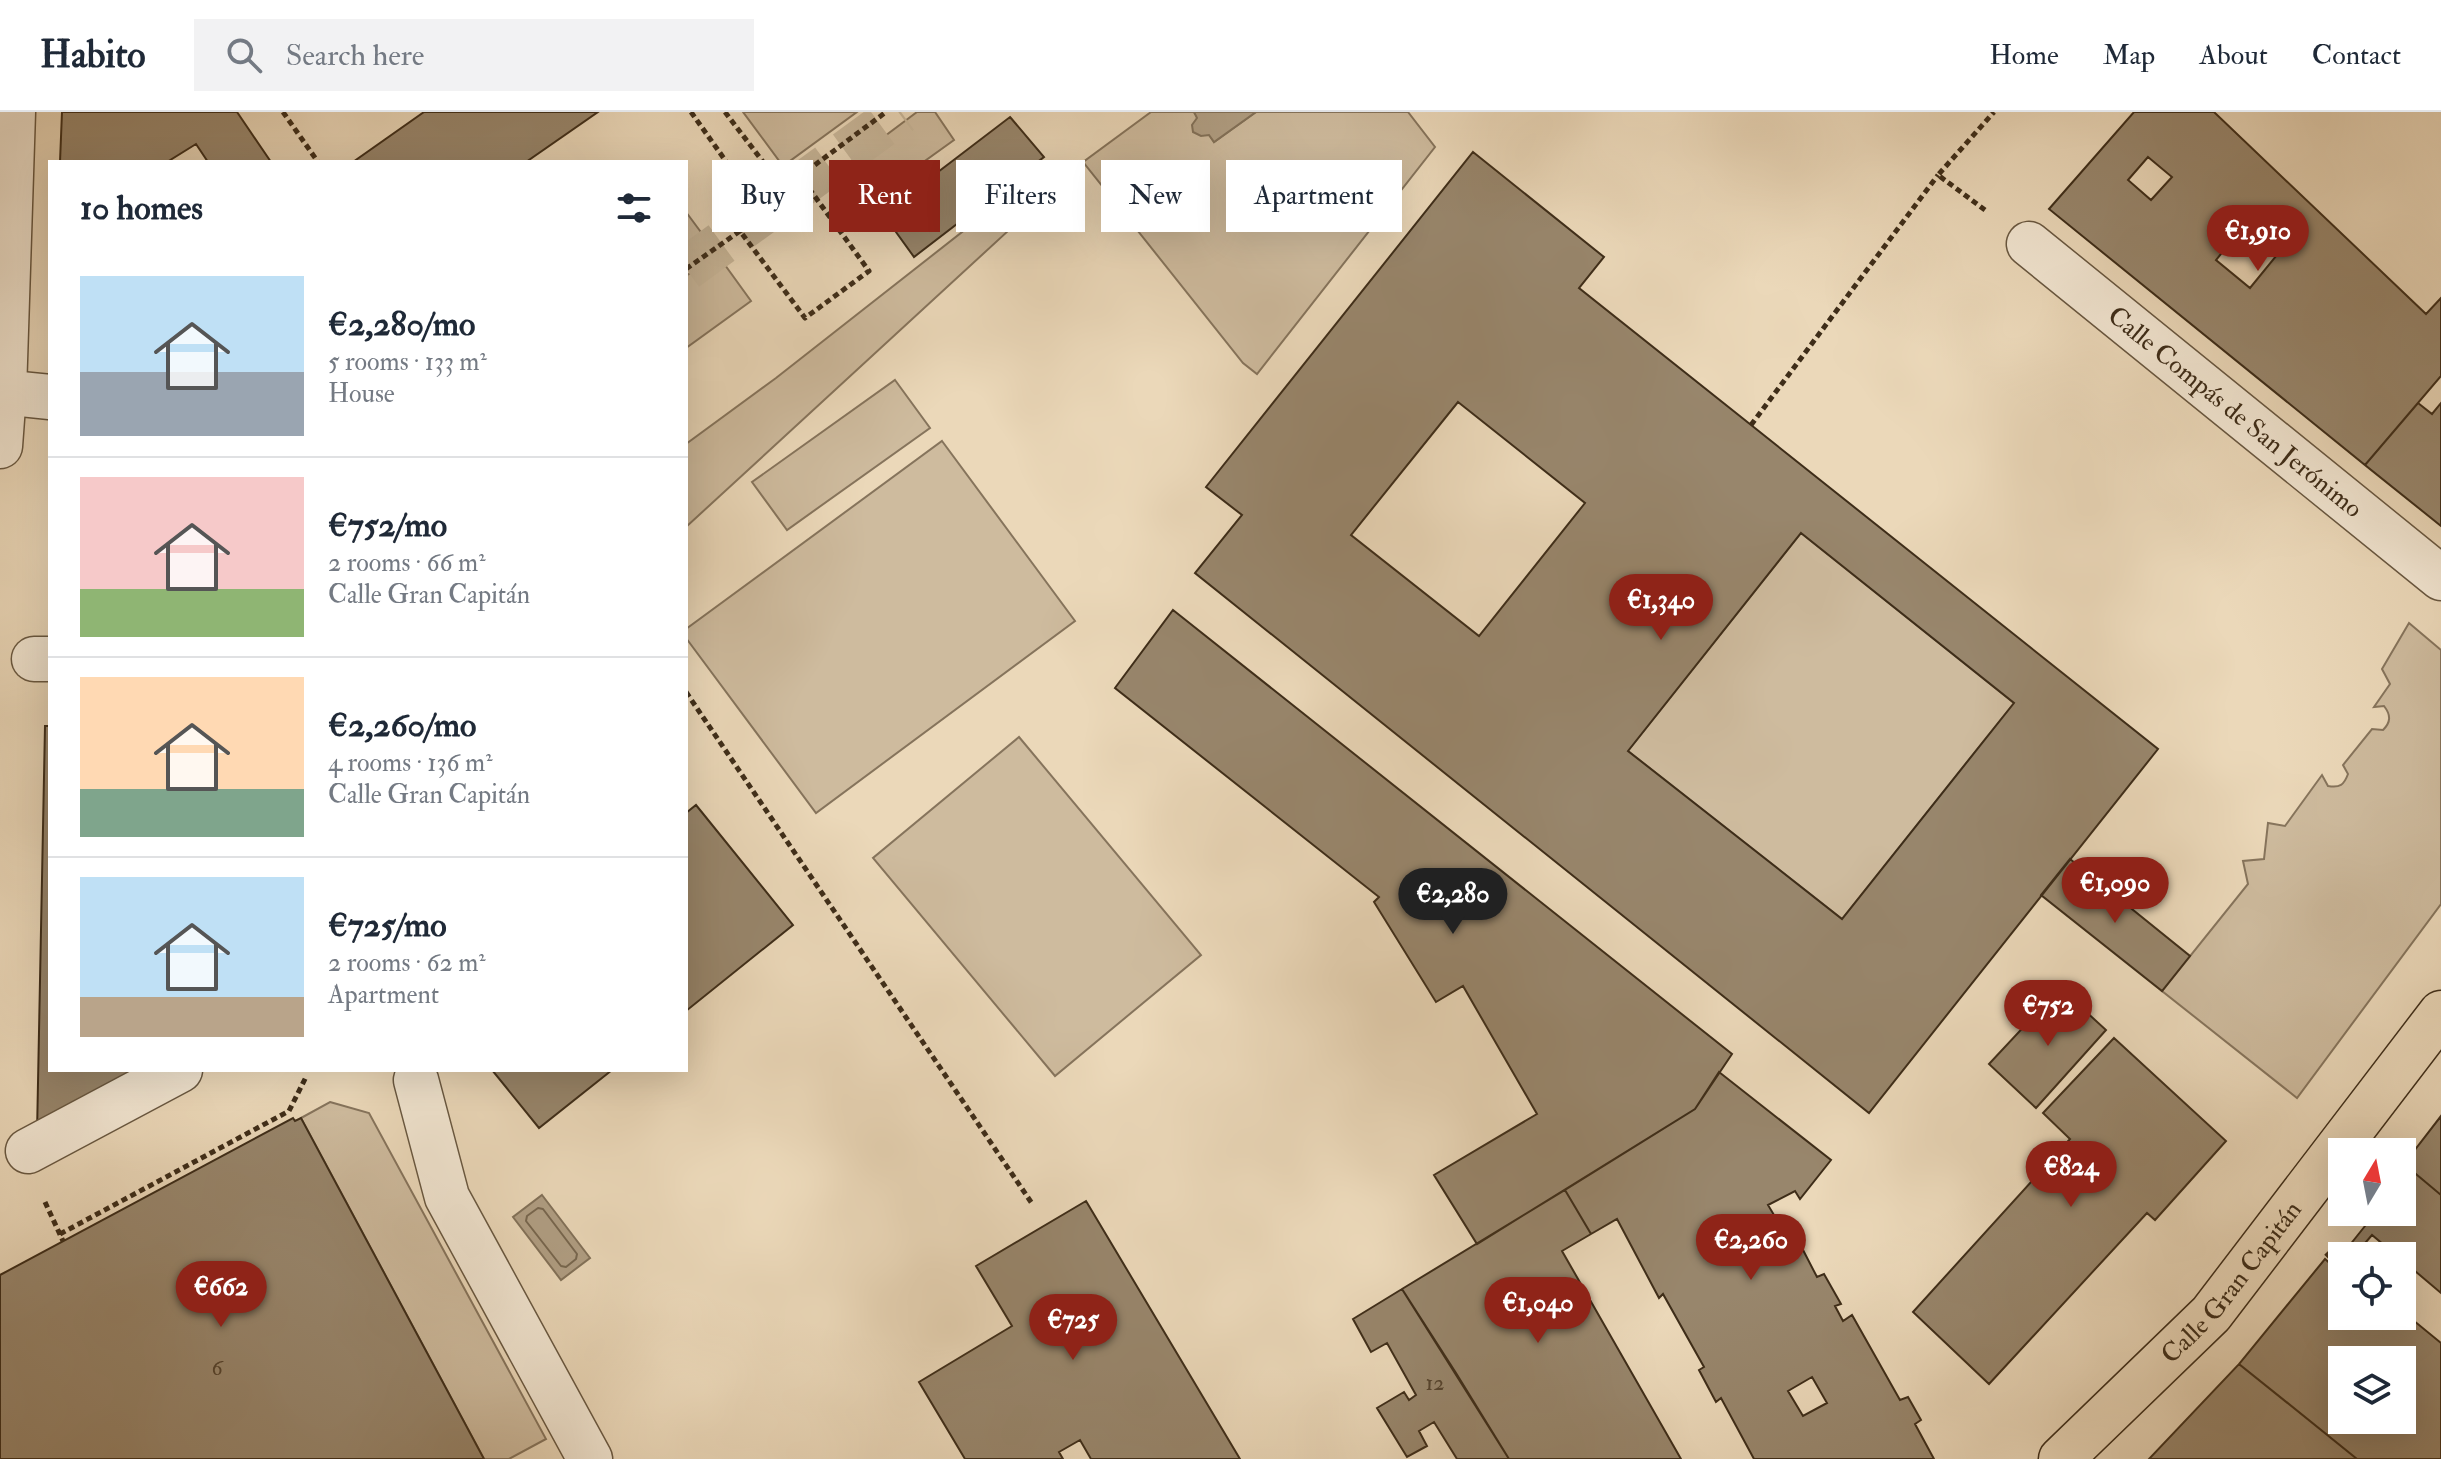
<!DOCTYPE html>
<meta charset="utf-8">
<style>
:root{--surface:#fff;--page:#f2f2f3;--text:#1f2937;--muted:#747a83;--line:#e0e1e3;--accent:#8f2418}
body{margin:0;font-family:"IM FELL Double Pica",serif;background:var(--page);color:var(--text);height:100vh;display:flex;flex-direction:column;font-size:30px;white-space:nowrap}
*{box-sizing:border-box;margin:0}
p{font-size:26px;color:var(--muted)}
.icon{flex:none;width:44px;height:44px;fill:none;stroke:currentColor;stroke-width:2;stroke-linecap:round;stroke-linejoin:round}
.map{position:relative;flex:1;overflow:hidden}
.side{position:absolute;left:48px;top:48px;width:640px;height:912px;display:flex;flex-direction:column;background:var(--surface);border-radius:0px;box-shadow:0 8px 32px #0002}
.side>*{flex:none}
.banner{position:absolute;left:712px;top:48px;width:760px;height:72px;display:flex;gap:16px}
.needle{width:52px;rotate:10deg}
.tools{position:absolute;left:2328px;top:1026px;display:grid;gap:16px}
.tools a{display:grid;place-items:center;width:88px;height:88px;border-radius:0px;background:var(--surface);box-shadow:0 8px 32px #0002;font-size:40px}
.price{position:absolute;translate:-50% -68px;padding:0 18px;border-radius:28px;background:var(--accent);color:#fff;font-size:26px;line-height:52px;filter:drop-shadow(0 2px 4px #0008)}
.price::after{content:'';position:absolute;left:50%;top:48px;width:24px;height:18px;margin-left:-12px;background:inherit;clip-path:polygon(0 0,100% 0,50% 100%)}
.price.on{background:#222;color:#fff}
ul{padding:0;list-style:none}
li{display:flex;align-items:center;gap:24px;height:200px;padding:0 32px}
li+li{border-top:2px solid var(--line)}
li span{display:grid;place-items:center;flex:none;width:224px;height:160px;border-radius:0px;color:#555}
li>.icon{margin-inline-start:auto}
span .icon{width:96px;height:96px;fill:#fffc;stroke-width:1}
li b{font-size:34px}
h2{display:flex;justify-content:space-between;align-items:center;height:96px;padding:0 32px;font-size:34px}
.pill{padding:0 28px;border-radius:0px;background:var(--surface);box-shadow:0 8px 32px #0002;font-size:28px;line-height:72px}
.pill.on{background:var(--accent);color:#fff}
header{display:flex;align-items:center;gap:48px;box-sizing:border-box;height:112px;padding:0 40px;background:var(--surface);border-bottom:2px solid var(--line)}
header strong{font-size:38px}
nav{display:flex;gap:44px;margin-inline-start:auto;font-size:28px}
.search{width:560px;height:72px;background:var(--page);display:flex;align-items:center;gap:20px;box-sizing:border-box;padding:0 28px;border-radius:0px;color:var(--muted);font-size:30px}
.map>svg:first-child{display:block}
</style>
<header>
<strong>Habito</strong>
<div class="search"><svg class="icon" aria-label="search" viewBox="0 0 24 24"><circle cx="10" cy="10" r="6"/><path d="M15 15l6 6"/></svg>Search here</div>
<nav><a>Home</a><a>Map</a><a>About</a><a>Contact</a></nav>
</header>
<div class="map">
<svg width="2441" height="1347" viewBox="0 0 2441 1347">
<rect width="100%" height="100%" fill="#ebd8b9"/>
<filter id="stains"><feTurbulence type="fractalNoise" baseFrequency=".0025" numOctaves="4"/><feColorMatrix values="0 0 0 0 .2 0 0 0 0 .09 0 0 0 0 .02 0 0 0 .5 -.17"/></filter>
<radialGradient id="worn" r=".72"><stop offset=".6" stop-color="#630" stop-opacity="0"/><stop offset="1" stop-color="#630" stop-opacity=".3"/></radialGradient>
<!-- green -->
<path fill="#cebb9e" stroke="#86745c" stroke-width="2" d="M743 0H857L783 54Z
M917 0H935L954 28 862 94 837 60Z
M1151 0H1194L1214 30 1256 0H1408L1435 35 1257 262 1243 251 1083 50 686 415V332L776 266 1036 62 1083 50Z
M686 100 706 127 686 142Z
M717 142 751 189 686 236V164Z
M895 268 930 316 787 418 752 370Z
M942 329 1075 509 816 701 686 526V517Z
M1801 421 2014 591 1842 807 1628 639Z
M2409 511 2441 538V792L2297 986 2162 879 2248 772 2243 749 2264 747 2268 711 2285 714 2322 663 2328 674C2340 676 2344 673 2348 662L2343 653 2372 617 2383 618C2391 610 2391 603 2384 594L2374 595 2390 572 2382 557Z
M1019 625 1201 843 1055 964 873 746Z
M330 990 369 1001 546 1327 509 1347H484L301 1006Z"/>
<!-- water -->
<path fill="#b09e83" stroke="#827159" stroke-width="2" d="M1194 0H1256L1214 30 1209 23 1201 24 1193 20 1192 13 1197 6Z
M542 1083 590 1146 561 1168 513 1105Z"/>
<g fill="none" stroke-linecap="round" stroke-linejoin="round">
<!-- shore -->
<path stroke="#77664e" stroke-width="2" d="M538 1096 543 1097 577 1142 576 1147 566 1155 561 1154 526 1109 527 1104Z"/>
</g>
<!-- building -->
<path fill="#98866c" stroke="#3e2d19" stroke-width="2" fill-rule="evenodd" d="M62 0H237L271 50H208L196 32 167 50H60Z
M424 0H598L526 50H353Z
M2134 0H2214L2426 202 2441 186V264L2365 353 2049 97ZM2148 45 2172 65 2151 88 2128 68ZM2243 115 2277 143 2250 176 2216 148Z
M1010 5 1044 45 914 145 883 102Z
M1473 40 1604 145 1579 176 2158 637 1869 1001 1195 461 1242 403 1206 375ZM1458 290 1585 391 1479 524 1351 423ZM1801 421 2014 591 1842 807 1628 639Z
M2418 291 2432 302 2441 291V414L2365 353Z
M1173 498 1732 942 1695 997 1477 1132 1434 1063 1537 1002 1463 874 1436 890 1374 790 1379 785 1115 576Z
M45 614H50V958H155L37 1022Z
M696 693 793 813 686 899V701Z
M2070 747 2190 844 2162 879 2041 783Z
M2060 876 2106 918 2036 996 1989 952Z
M2114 926 2226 1029 2155 1108 2147 1101 1989 1272 1913 1200 2070 1027 2043 1001Z
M492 958H612L539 1016Z
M1719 960 1831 1048 1800 1087 1795 1079 1768 1093 1796 1140 1802 1136 1817 1165 1824 1162 1841 1192 1835 1194 1843 1209 1852 1203 1900 1288 1908 1285 1921 1308 1915 1312 1934 1347H1754L1721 1286 1716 1290 1699 1258 1704 1255 1663 1182 1659 1186 1617 1107 1591 1122 1565 1078 1695 997ZM1812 1265 1827 1291 1803 1304 1788 1279Z
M2441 1004V1083L2404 1052Z
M293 1006 295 1009 301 1006 484 1347H0V1163Z
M2404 1052 2441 1083V1181L2402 1148V1144H2397L2372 1123 2354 1144H2342V1204H2402V1199L2441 1231V1347H2357L2239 1252 2325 1147 2333 1154 2369 1109 2362 1103 2365 1100H2402ZM2342 1248H2402V1308H2342Z
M1565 1078 1591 1122 1562 1139 1681 1347H1509L1402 1177Z
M1086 1089 1240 1347H1091L1080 1328 1059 1340 1063 1347H965L919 1270 1012 1214 976 1154Z
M1402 1177 1456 1261 1509 1347H1457L1434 1310 1419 1319 1427 1334 1407 1345 1377 1296 1404 1280 1409 1288 1416 1283 1387 1231 1371 1240 1353 1207Z
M2239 1252 2289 1292 2357 1347H2149Z"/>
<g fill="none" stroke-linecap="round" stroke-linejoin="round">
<!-- minor-tunnel -->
<path stroke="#c8b699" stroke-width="44" stroke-dasharray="44 22" stroke-linecap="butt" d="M686 157 901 0"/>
<defs>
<g id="minor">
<path id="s1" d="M2029 132 2441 466"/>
<path d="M0 280 50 285"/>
<path d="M0 334 4 280 13 0"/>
<path d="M34 547H50"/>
<path d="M416 968 447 1085 590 1347"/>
<path d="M28 1039 180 958"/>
</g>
<g id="major">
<path id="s2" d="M2061 1347 2211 1202 2441 901"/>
</g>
</defs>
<!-- minor casing -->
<use href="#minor" stroke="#695841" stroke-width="47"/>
<!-- major casing -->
<use href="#major" stroke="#3e2d19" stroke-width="47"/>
<!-- path -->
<path stroke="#3e2d19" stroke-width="5" stroke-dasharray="6 4" stroke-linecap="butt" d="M283 0 318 50
M691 0 764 103 740 119
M725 0 783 76 800 64
M1985 98 1938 63 1994 0
M686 157 740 119 805 206 869 159 800 64 886 0
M1751 313 1938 63
M686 580 1033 1093
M45 1090 63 1129
M2355 1103 2367 1112
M60 1122 289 999 306 965
M2326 1141 2335 1150"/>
<!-- minor -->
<use href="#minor" stroke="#f2e6d2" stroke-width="44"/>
<!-- major -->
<use href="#major" stroke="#ebd8b9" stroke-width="44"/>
</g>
<g text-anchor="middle" stroke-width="6" stroke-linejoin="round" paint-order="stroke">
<!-- number labels -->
<g font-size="22" fill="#54432e">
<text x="217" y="1263">6</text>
<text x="1435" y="1278">12</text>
</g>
<!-- street labels -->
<g font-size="26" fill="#3e2d19" stroke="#f2e6d2">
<text dy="9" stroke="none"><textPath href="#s1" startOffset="266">Calle Compás de San Jerónimo</textPath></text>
<text dy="9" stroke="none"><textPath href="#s2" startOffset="246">Calle Gran Capitán</textPath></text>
</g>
</g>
<rect width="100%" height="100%" filter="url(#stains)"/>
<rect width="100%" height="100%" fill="url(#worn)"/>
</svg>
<div class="tools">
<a><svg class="needle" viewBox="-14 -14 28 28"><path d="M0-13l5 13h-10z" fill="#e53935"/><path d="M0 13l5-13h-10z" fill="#747a83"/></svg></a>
<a><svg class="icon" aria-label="locate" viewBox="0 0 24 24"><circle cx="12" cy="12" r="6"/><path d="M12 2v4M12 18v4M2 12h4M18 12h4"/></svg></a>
<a><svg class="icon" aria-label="layers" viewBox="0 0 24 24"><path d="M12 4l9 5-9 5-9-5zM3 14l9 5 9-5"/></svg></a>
</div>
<b class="price" style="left:2258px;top:161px">€1,910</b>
<b class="price" style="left:1661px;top:530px">€1,340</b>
<b class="price" style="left:2115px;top:813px">€1,090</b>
<b class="price on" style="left:1453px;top:824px">€2,280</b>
<b class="price" style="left:2048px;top:936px">€752</b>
<b class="price" style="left:2071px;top:1097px">€824</b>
<b class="price" style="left:1751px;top:1170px">€2,260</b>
<b class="price" style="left:221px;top:1217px">€662</b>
<b class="price" style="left:1538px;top:1233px">€1,040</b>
<b class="price" style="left:1073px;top:1250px">€725</b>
<div class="banner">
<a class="pill">Buy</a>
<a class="pill on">Rent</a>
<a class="pill">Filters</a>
<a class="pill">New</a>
<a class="pill">Apartment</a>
</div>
<section class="side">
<h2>10 homes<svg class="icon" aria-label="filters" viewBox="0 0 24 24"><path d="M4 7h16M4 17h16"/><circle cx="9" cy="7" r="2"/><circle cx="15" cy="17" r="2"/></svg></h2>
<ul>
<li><span style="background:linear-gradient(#bfe0f5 60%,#9aa5b1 0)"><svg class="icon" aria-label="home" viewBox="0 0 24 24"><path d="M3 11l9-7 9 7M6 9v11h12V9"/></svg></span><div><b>€2,280/mo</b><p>5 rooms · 133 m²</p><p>House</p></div></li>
<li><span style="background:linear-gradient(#f6c9c9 70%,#8fb573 0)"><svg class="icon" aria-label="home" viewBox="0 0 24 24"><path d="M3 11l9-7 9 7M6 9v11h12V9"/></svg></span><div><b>€752/mo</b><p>2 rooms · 66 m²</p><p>Calle Gran Capitán</p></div></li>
<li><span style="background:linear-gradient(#ffd9b3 70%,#7fa58c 0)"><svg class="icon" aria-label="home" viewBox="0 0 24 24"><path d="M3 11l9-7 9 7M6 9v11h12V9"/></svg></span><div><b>€2,260/mo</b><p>4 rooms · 136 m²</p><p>Calle Gran Capitán</p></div></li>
<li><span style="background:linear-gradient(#bfe0f5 75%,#b9a48a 0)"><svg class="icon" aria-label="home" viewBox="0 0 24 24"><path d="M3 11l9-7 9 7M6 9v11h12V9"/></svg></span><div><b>€725/mo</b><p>2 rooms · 62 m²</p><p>Apartment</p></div></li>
</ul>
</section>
</div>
